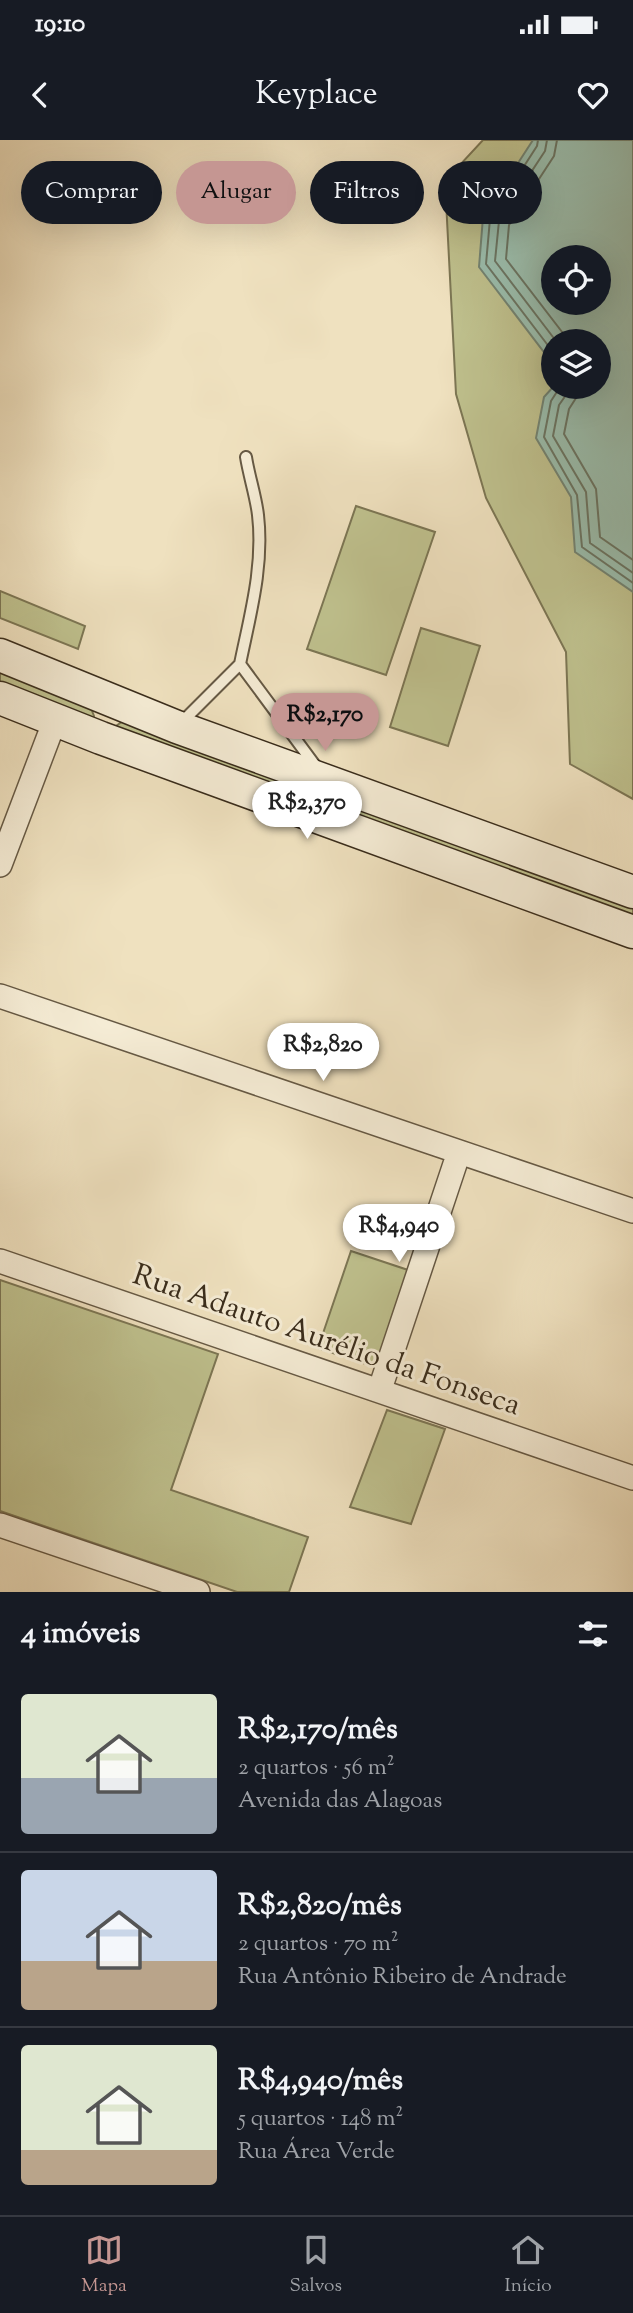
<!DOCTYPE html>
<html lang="pt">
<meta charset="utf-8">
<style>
:root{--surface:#171b24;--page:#242831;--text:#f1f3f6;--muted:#9ea1a6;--line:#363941;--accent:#c59692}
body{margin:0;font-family:"Sorts Mill Goudy",serif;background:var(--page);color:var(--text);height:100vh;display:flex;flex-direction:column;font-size:26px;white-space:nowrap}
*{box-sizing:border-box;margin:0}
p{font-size:23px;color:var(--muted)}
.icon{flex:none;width:38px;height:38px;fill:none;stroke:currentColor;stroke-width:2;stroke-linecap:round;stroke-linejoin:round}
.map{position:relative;height:1452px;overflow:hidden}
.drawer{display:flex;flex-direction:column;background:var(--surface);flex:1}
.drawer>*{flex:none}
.top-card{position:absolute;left:21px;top:21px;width:592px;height:63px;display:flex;gap:14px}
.tools{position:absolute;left:541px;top:105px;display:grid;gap:14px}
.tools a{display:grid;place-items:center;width:70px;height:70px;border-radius:50%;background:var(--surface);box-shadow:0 7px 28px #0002;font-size:35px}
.price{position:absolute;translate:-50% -60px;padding:0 16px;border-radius:24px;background:#fff;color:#222;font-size:23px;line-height:46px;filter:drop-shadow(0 2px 4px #0008)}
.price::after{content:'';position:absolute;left:50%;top:42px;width:21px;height:16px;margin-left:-10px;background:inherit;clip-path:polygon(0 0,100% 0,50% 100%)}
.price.current{background:var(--accent);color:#111}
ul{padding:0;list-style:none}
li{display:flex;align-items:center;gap:21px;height:175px;padding:0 21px}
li+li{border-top:2px solid var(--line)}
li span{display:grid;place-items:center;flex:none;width:196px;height:140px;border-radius:7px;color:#555}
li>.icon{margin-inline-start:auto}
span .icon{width:84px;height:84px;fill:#fffc;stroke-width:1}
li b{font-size:30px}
h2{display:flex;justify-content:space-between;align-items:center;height:84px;padding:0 21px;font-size:30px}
.chip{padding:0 24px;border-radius:32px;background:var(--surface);box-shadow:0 7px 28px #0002;font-size:24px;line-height:63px}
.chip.current{background:var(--accent);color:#111}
.status{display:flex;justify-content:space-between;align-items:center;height:49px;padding:0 35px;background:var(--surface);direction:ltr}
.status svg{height:19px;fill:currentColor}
header{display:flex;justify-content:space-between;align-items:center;height:91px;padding:0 21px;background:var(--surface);font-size:32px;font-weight:600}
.tabs{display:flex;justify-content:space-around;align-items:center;height:98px;border-top:2px solid var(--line);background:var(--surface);font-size:19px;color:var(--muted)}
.tabs a{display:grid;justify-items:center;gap:4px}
.tabs .current{color:var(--accent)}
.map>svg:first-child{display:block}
</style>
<div class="status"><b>19:10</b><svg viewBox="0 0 49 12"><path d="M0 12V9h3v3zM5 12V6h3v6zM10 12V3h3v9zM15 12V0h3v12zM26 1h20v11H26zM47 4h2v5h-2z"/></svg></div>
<header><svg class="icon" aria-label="back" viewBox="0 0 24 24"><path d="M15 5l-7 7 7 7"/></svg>Keyplace<svg class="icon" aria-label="heart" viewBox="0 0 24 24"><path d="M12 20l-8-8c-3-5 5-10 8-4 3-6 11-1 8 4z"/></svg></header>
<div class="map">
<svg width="633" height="1452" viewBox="0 0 633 1452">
<rect width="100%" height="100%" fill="#efe1bf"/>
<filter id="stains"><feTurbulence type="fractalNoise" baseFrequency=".00286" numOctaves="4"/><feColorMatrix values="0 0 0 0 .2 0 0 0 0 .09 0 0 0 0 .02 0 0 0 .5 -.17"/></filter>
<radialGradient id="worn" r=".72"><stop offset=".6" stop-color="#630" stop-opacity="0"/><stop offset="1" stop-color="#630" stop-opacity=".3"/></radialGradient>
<!-- green -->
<path fill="#bfc18e" stroke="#7c7654" stroke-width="2" fill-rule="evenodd" d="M483 0H633V659L570 624 566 512 486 358 456 254 445 41ZM553 117H598V163H553ZM553 201H598V247H553Z
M356 366 435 392 386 535 307 509Z
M0 451 85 486 78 509 0 478Z
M421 488 480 506 448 606 390 587Z
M0 524 89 563 94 576 86 587 0 549Z
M130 576 633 762V783L117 596 116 586Z
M351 1111 411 1131 378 1228 318 1208Z
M0 1140 218 1214 171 1350 308 1397 289 1452H237L0 1371Z
M387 1270 445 1289 411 1384 350 1367Z"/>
<!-- water -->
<path fill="#9abeae" stroke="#738473" stroke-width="2" fill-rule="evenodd" d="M533 0H633V452L575 412 571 357 536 298 544 257 553 247H598V201H553V224L479 127 483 77ZM553 117H598V163H553Z"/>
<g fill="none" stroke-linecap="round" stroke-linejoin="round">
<!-- shore -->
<path stroke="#6a7564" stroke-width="2" d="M538 0 537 6 490 79 486 124 553 212
M547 0 545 11 499 81 495 121 556 201
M557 0 554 16 509 85 506 119 569 201
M560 247 551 261 544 297 577 355 582 407 633 443
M569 247 566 255 559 265 553 296 586 352 590 403 633 433
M579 247 576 258 569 269 564 294 596 349 600 397 633 420"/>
<defs>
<path id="lane" d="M246 317C249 336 256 357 258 375 264 426 250 475 240 524L317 628
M179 585 240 524"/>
<path id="street" d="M0 725 55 580
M0 856 633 1071
M0 1121 633 1338
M380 1249 459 1012
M0 1385 198 1452"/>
<path id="secondary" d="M0 515 177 587 633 752
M0 558 101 598 633 792"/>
</defs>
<!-- lane casing -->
<use href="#lane" stroke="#665944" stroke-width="14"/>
<!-- street casing -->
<use href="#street" stroke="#665944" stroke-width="26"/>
<!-- secondary casing -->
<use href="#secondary" stroke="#392c1b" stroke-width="35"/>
<!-- lane -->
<use href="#lane" stroke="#f5ecd5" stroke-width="10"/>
<!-- street -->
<use href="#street" stroke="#f5ecd5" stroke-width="23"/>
<!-- secondary -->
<use href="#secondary" stroke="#f5ecd5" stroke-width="32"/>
</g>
<g text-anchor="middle" stroke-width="6" stroke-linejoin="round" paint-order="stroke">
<!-- street labels -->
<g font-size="30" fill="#392c1b" stroke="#f5ecd5">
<text transform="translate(327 1199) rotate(19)" y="10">Rua Adauto Aurélio da Fonseca</text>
</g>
</g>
<rect width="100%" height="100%" filter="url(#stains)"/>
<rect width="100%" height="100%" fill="url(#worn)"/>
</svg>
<div class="tools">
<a><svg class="icon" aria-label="locate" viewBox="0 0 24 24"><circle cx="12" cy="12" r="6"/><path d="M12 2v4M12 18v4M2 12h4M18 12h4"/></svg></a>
<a><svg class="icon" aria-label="layers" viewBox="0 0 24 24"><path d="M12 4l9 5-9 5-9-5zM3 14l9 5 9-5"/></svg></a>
</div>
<b class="price current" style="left:325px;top:613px">R$2,170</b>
<b class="price" style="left:307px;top:701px">R$2,370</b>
<b class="price" style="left:323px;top:943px">R$2,820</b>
<b class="price" style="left:399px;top:1124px">R$4,940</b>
<div class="top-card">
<a class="chip">Comprar</a>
<a class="chip current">Alugar</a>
<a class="chip">Filtros</a>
<a class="chip">Novo</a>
</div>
</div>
<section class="drawer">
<h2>4 imóveis<svg class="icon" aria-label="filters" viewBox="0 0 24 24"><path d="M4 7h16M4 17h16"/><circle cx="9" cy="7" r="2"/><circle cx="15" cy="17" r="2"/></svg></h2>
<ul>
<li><span style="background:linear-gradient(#dfe7d0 60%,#9aa5b1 0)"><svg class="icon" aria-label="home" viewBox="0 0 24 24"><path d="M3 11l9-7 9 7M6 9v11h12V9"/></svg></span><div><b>R$2,170/mês</b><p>2 quartos · 56 m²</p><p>Avenida das Alagoas</p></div></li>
<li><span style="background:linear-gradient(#c9d6e8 65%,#b9a48a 0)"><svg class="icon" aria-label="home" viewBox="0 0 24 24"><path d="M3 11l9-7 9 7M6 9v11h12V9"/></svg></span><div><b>R$2,820/mês</b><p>2 quartos · 70 m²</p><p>Rua Antônio Ribeiro de Andrade</p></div></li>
<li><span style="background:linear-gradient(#dfe7d0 75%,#b9a48a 0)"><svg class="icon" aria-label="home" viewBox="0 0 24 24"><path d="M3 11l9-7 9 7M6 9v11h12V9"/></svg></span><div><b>R$4,940/mês</b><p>5 quartos · 148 m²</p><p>Rua Área Verde</p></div></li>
</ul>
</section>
<nav class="tabs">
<a class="current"><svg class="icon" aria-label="map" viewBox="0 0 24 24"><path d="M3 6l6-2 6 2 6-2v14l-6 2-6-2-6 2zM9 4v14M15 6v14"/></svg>Mapa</a>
<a><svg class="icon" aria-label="saved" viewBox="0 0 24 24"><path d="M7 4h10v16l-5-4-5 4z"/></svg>Salvos</a>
<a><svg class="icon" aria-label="home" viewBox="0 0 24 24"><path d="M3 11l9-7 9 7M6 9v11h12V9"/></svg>Início</a>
</nav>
